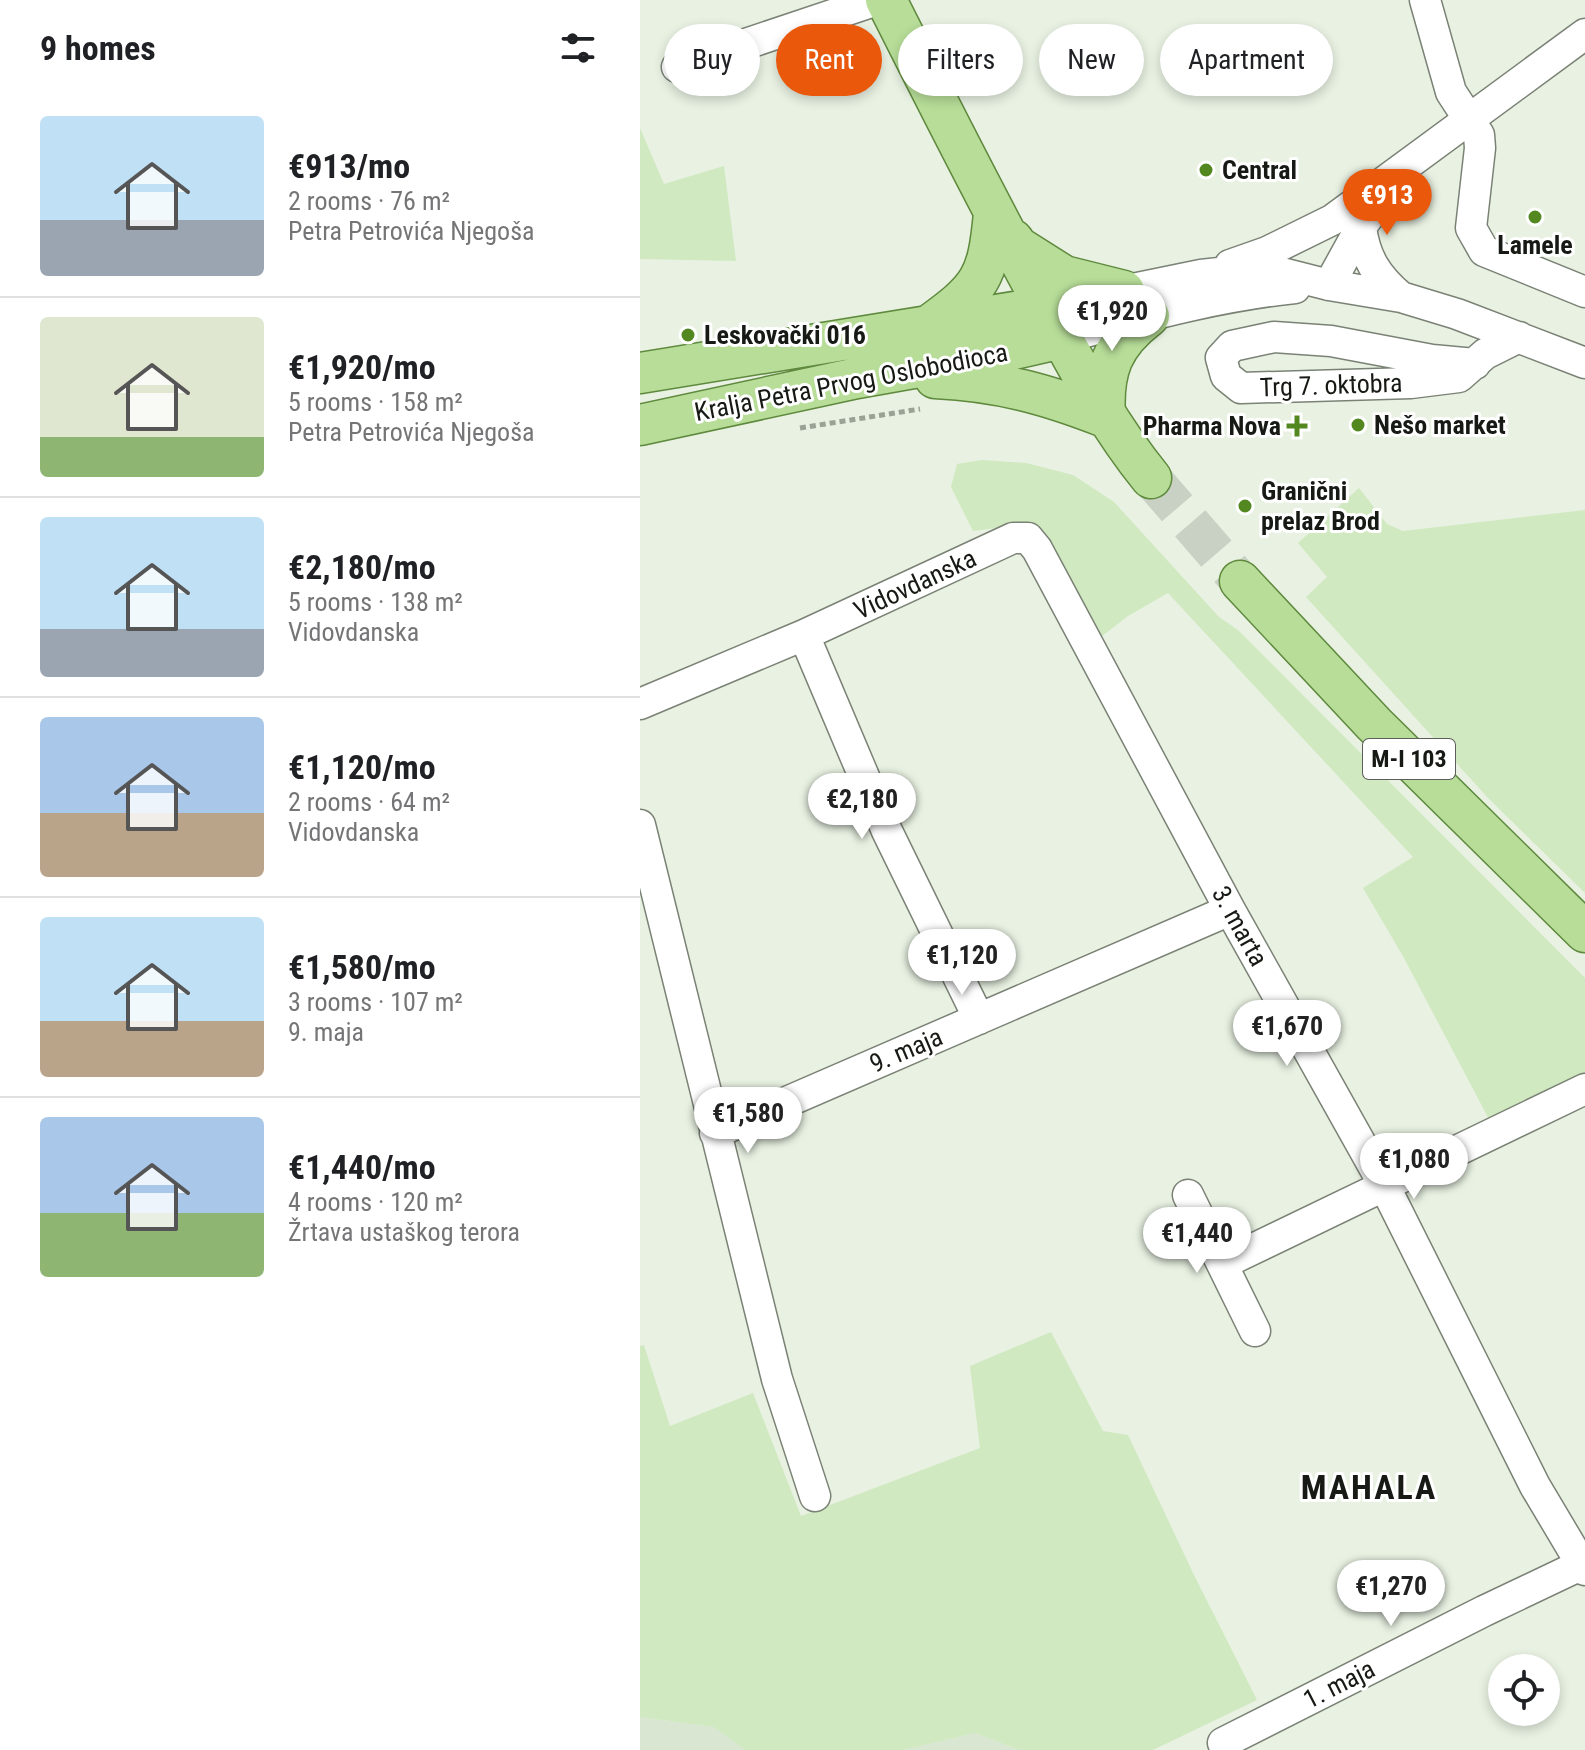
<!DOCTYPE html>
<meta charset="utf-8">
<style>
:root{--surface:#fff;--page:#f6f6f6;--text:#202124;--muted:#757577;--line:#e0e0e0;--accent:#ea580c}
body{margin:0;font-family:"Roboto Condensed",sans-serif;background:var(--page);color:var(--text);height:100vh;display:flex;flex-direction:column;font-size:30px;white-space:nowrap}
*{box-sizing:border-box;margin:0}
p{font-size:26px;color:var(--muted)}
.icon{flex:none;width:44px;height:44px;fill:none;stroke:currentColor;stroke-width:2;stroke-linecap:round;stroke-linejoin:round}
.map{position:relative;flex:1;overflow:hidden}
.details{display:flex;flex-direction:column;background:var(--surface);width:640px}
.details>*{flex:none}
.banner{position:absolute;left:24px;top:24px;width:760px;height:72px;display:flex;gap:16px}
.fabs{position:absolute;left:848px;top:1654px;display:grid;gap:16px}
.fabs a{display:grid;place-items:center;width:72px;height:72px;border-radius:50%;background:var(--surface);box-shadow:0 4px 12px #0003;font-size:40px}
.price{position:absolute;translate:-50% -68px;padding:0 18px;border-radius:28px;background:#fff;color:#222;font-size:26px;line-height:52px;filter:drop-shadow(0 2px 4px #0008)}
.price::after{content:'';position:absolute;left:50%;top:48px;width:24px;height:18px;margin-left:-12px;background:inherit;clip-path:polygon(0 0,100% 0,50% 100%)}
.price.current{background:var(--accent);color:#fff}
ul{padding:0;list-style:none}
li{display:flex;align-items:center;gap:24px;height:200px;padding:0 40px}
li+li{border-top:2px solid var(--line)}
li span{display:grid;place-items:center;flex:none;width:224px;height:160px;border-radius:8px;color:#555}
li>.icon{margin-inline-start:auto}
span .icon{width:96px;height:96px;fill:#fffc;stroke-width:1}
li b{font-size:34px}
h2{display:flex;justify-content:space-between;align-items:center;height:96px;padding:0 40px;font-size:34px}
.pill{padding:0 28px;border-radius:36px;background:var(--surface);box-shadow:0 4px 12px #0003;font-size:28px;line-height:72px}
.pill.current{background:var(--accent);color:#fff}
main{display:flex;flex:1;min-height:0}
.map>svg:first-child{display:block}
</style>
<main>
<section class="details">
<h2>9 homes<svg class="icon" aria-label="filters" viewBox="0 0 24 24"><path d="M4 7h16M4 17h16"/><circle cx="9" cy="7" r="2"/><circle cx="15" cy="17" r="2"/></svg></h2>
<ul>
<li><span style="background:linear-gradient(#bfe0f5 65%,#9aa5b1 0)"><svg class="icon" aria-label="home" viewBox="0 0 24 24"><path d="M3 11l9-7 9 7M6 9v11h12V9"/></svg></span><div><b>€913/mo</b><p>2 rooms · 76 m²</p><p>Petra Petrovića Njegoša</p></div></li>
<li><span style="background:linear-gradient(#dfe7d0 75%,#8fb573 0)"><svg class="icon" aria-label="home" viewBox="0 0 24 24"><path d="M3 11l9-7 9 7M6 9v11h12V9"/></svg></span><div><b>€1,920/mo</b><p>5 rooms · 158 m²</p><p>Petra Petrovića Njegoša</p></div></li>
<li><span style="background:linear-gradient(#bfe0f5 70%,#9aa5b1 0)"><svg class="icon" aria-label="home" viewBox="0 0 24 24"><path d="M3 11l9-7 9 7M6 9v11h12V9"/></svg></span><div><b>€2,180/mo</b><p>5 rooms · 138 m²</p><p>Vidovdanska</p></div></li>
<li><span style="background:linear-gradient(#a9c7e8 60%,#b9a48a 0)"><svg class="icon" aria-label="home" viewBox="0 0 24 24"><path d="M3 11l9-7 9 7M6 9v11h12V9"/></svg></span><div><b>€1,120/mo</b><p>2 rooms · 64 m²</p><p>Vidovdanska</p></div></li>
<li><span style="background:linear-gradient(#bfe0f5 65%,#b9a48a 0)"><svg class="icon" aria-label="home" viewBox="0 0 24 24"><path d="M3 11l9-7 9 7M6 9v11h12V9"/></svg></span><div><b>€1,580/mo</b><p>3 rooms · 107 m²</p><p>9. maja</p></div></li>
<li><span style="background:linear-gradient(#a9c7e8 60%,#8fb573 0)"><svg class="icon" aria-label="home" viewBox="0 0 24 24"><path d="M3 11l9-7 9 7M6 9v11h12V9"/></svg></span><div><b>€1,440/mo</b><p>4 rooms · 120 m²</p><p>Žrtava ustaškog terora</p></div></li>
</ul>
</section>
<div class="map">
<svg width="945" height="1750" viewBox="0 0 945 1750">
<rect width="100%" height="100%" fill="#e8f1e2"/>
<!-- built -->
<path fill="#d9e6d1" d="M0 1717 74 1727 105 1750H0Z
M335 1733 379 1750H263Z"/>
<!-- green -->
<path fill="#d0e9c0" d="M0 128 24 184 84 166 96 261 0 259Z
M342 460 386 463 433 475 474 502 579 617 598 630 945 978V1102L862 1144 764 958 723 888 773 857 528 593 488 616 457 640 380 525 333 531 311 487 317 464Z
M719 488 747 524 763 531 945 510V893L848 798 666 597 687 577 658 543Z
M411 1332 463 1431 488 1435 553 1573 617 1700 513 1750H379L335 1733 263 1750H105L74 1727 0 1717V1346L4 1345 30 1426 113 1393 161 1516 340 1448 330 1366Z"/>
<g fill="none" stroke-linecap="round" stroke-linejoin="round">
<!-- major-tunnel -->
<path stroke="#c8d1c3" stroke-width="40" stroke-dasharray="40 20" stroke-linecap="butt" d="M511 478 600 581"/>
<defs>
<path id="minor" d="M785 0 811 92 839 135 840 148 831 228 844 251 945 292
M37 67 237 0
M721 227C725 258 737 277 761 297
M590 265 627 252 692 220 945 34
M689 285 721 227 749 189
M405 307 561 275 606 270 638 272 689 285 761 297 817 314 945 363
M422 338C499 318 576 296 655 288
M835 364 792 360 691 341 634 337 592 346 581 358 586 376 601 388 771 383 819 377 845 354 879 337
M164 635 247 831 339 1019
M0 704 164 635 373 538H388L397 549 590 910 744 1185 895 1486 945 1570
M0 825 137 1379 175 1496
M75 1133 590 910
M548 1195 615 1331
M582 1264 945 1089
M583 1743 844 1611 945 1563"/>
<path id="major" d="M246 0C297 101 348 203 403 303 436 364 467 424 511 478
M373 240 378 247 424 276 484 291
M287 327C341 288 348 279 354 213
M0 373 405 307
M295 378C359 381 406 394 465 417
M465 417C462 371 472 344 509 316
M0 425 217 378 352 354 422 338
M600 581 734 724 945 932"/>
</defs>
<!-- minor casing -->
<use href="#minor" stroke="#7a8275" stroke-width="33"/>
<!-- major casing -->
<use href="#major" stroke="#5f893d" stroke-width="43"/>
<!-- path -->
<path stroke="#9aa195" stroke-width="5" stroke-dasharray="6 4" stroke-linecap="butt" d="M160 428 280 409"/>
<!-- minor -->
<use href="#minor" stroke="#fff" stroke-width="30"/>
<!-- major -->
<use href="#major" stroke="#b7dd98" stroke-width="40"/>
</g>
<!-- markers -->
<g fill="#538820" stroke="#fff" stroke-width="3">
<circle cx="566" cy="170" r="8"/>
<circle cx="895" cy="217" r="8"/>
<circle cx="48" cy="335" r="8"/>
<circle cx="718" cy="425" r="8"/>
<path d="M653 414h8v8h8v8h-8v8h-8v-8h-8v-8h8z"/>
<circle cx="605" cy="506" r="8"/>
</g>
<g text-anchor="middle" stroke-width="6" stroke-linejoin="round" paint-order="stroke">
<!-- shield labels -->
<rect fill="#fff" stroke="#5c5e5a" stroke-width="2" x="723" y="739" width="92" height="40" rx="6"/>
<g font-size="24" font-weight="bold" fill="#161914">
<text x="769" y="767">M-I 103</text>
</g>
<!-- poi labels -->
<g font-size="26" font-weight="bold" fill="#161914" stroke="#fff" text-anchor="start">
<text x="582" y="179">Central</text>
<text x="895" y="254" text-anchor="middle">Lamele</text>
<text x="64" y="344">Leskovački 016</text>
<text x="734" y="434">Nešo market</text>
<text x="641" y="435" text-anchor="end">Pharma Nova</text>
<text x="621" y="500">Granični<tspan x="621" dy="30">prelaz Brod</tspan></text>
</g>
<!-- street labels -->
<g font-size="26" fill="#161914" stroke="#fff">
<text transform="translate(211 382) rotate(-11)" y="9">Kralja Petra Prvog Oslobodioca</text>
<text transform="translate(691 385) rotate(-2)" y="9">Trg 7. oktobra</text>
<text transform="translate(275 584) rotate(-25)" y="9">Vidovdanska</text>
<text transform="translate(600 926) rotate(61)" y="9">3. marta</text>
<text transform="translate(266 1050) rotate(-23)" y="9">9. maja</text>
<text transform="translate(699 1684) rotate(-27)" y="9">1. maja</text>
</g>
<!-- district labels -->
<g font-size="34" font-weight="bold" letter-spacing="2" fill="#161914" stroke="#fff">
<text x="729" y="1499">MAHALA</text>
</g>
</g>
</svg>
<div class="fabs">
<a><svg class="icon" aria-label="locate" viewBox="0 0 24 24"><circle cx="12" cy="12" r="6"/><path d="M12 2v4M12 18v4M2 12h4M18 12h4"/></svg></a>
</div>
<b class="price current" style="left:747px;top:237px">€913</b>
<b class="price" style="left:472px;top:353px">€1,920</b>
<b class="price" style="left:222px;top:841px">€2,180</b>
<b class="price" style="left:322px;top:997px">€1,120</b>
<b class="price" style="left:647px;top:1068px">€1,670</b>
<b class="price" style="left:108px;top:1155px">€1,580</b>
<b class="price" style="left:774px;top:1201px">€1,080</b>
<b class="price" style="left:557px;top:1275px">€1,440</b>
<b class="price" style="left:751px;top:1628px">€1,270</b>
<div class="banner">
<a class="pill">Buy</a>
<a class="pill current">Rent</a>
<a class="pill">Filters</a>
<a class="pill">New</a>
<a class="pill">Apartment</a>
</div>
</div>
</main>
